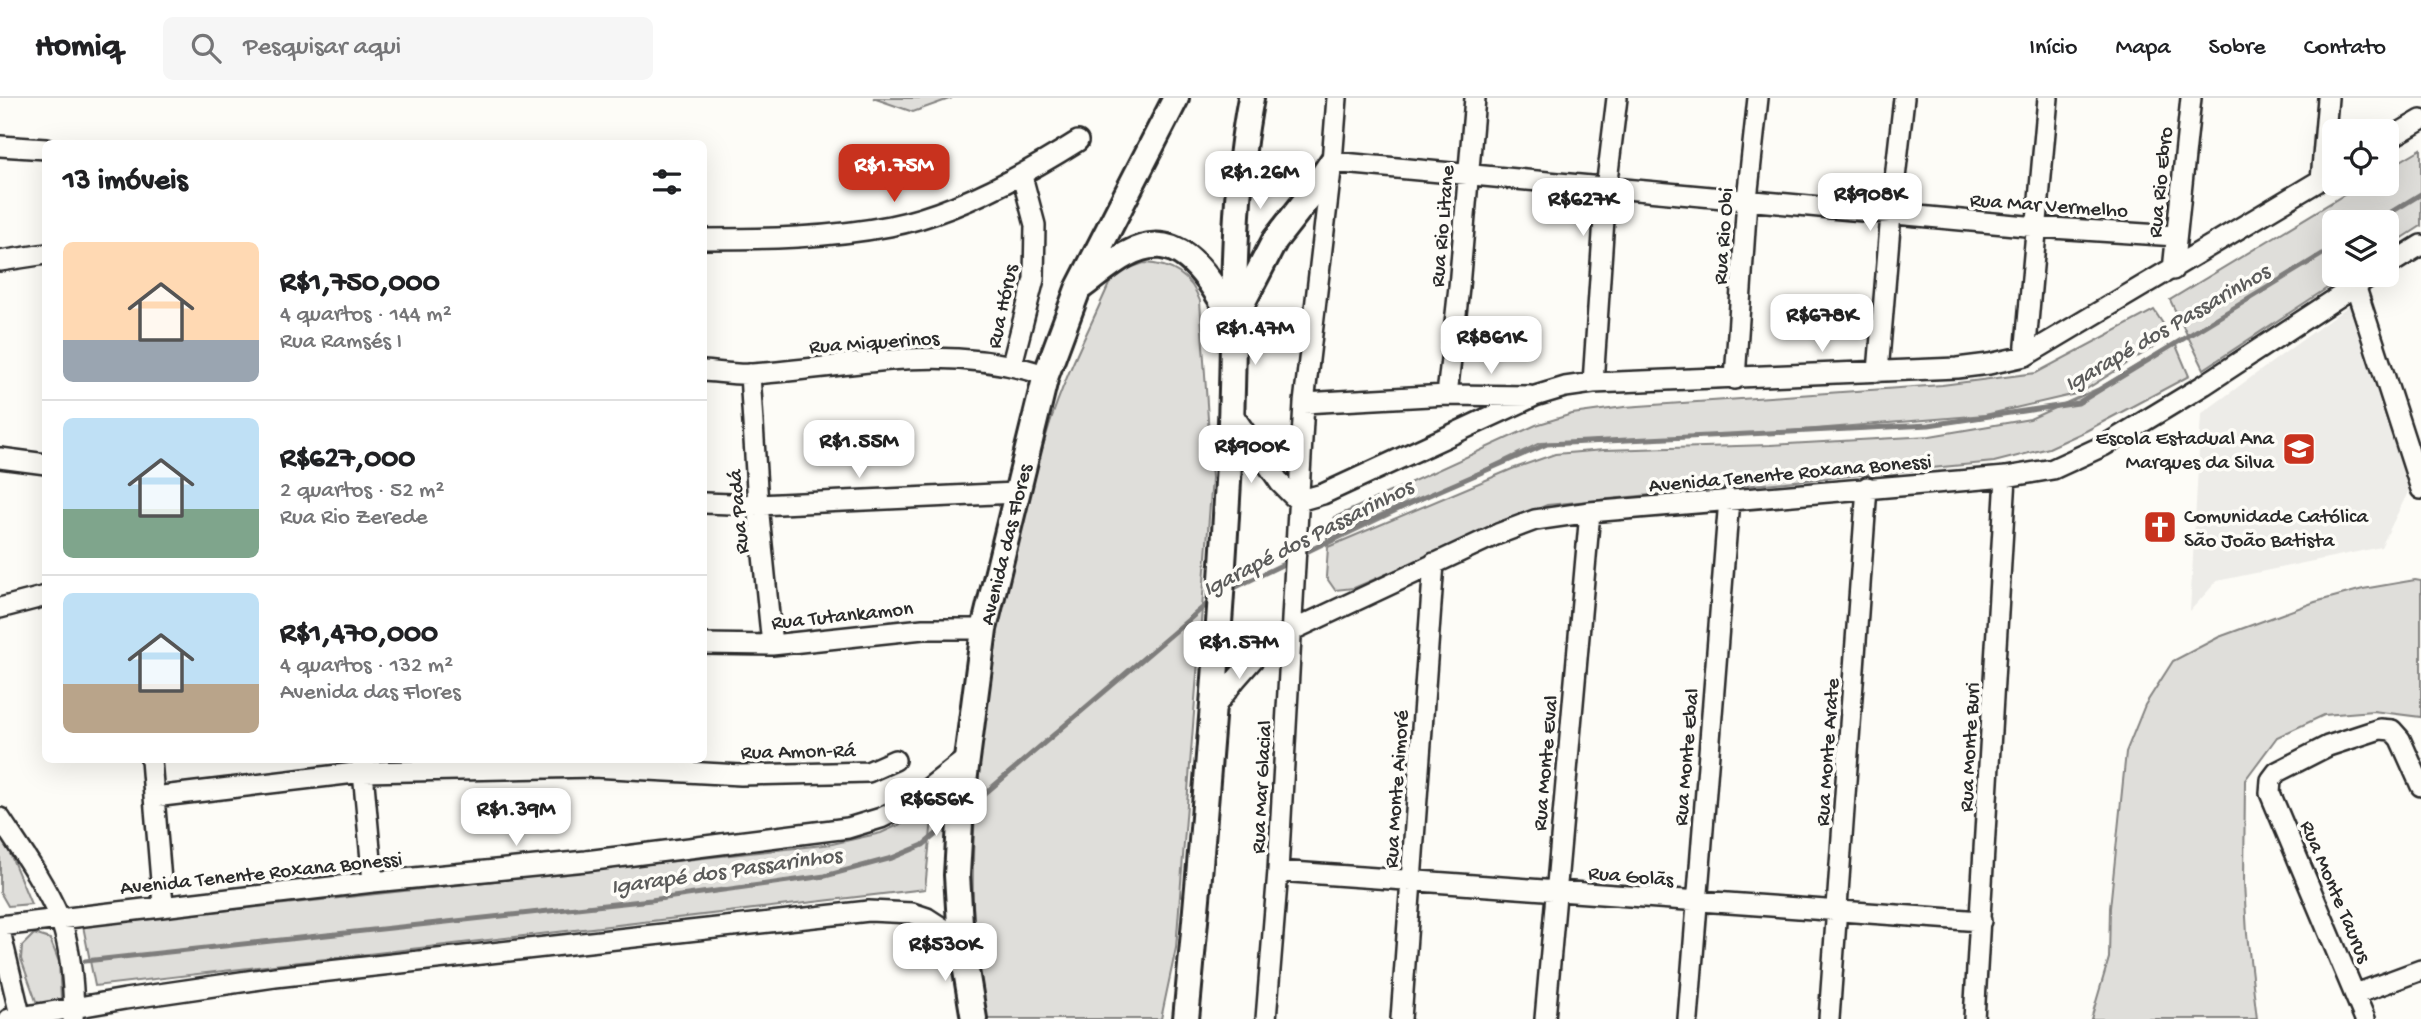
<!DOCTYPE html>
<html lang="pt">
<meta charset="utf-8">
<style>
:root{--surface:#fff;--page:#f6f6f6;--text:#202124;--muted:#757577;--line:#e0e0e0;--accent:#c8321e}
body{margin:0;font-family:"Gochi Hand",sans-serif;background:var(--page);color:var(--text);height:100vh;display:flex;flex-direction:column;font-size:26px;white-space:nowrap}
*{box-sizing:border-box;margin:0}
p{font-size:23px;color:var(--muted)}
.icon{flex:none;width:38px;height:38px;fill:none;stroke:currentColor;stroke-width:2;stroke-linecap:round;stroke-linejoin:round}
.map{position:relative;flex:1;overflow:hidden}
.panel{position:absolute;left:42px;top:42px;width:665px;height:623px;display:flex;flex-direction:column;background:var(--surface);border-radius:10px;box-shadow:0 7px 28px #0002}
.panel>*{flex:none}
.fabs{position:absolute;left:2322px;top:21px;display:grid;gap:14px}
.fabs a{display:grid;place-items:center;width:77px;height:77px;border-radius:10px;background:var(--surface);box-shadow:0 7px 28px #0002;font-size:35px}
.price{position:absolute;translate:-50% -60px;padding:0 16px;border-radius:14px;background:#fff;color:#222;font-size:23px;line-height:46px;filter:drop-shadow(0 2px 4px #0008)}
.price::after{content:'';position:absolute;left:50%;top:42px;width:21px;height:16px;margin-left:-10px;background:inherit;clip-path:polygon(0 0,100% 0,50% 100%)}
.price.on{background:var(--accent);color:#fff}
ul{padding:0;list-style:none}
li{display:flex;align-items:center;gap:21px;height:175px;padding:0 21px}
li+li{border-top:2px solid var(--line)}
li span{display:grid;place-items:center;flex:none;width:196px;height:140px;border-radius:10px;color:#555}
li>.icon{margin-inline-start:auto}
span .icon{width:84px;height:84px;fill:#fffc;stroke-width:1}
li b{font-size:30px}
h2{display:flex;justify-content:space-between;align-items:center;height:84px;padding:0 21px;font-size:30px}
header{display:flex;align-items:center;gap:42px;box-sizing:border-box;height:98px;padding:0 35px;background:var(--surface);border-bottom:2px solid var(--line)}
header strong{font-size:33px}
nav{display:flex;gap:38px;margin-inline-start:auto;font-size:24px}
.search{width:490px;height:63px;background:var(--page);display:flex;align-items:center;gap:18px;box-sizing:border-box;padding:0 24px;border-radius:10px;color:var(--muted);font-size:26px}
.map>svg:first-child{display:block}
</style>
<header>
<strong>Homiq</strong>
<div class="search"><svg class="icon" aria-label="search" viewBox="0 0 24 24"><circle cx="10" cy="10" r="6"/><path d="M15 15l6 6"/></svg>Pesquisar aqui</div>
<nav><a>Início</a><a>Mapa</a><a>Sobre</a><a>Contato</a></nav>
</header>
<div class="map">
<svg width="2421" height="921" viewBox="0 0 2421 921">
<rect width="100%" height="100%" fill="#fdfcf7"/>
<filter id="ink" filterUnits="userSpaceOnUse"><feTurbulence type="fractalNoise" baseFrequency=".0143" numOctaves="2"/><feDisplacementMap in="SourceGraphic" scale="14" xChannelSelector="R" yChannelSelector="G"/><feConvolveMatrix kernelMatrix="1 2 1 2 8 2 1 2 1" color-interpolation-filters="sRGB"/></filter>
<g filter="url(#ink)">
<!-- built -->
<path fill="#edece8" d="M2350 207 2412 386 2381 449 2217 483 2190 513 2201 316Z"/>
<!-- green -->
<path fill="#dfdeda" stroke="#858482" stroke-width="2" d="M873 0H952L913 14Z
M2421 51V128L2387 150V124H2334V177H2347L2204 271 2170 202 2362 86H2387V71Z
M1144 165C1171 166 1191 178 1200 203L1212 380 1176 850 1161 921H983C978 882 974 844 973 804 970 651 1002 474 1049 328 1064 279 1089 232 1109 186L1124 172Z
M2154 212 2171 238 2080 295 1985 317 1756 336 1540 345 1327 447V431L1335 419 1536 327 1572 316 1624 309 1942 287 2036 275Z
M2175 245 2189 278 2086 333 2049 350 1994 364 1547 407 1354 490 1335 492 1326 479 1328 449 1512 371 1555 356 1604 352 1770 347 1930 338 2030 321 2097 291Z
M2415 482 2421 483V619L2373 613 2324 617 2277 639 2245 682 2244 785 2247 836 2257 921H2091L2109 860 2110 810 2126 654 2145 607 2173 563 2219 539 2315 504 2363 491Z
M933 711 925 791 95 888 83 828 832 746 881 735Z
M0 733 2 736 31 806 8 808 0 794Z
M34 836 50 841 59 864 61 900 57 904 41 906 36 903 21 861 22 848Z"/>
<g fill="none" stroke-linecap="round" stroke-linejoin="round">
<!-- stream -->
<path stroke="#7e7d7b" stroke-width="5" d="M2375 124 2421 96
M1300 457 1376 420 1547 346 1929 327 2078 305 2334 149
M1228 493 1292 462
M968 710 1213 501
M85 863 651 802 825 778 892 760 923 747 952 723"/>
<defs>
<path id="minor" d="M2387 42 2421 22
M0 48 46 51
M1332 64 2037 129 2176 138
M2321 82 2328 0
M704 141C766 141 828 140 890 128 953 116 1024 77 1078 43
M0 163 46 156
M2387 168 2421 147
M2173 172 2191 0
M2355 187 2421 391
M2025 258 2048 0
M1012 266 1034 181 1035 127 1022 78
M704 273C719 274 736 277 752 276 857 269 941 244 1046 277
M1878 274 1891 116 1904 0
M750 276 758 407 772 547
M1735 281 1747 101 1758 0
M1593 285 1606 91 1617 0
M1447 297 1459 189 1475 0
M1304 305 1447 297 1530 298
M1232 315 1280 385 1298 403
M0 360 46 366
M1298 403 1323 396 1535 298 1565 289 1593 285 1957 270 1989 266 2025 258 2334 74
M704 405 758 407 1016 395
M0 510 46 498
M704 546 772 547 923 531H984
M1214 610 1236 581 1264 549 1291 533 1498 436 1535 422 1590 414 2006 379 2053 371 2105 347 2204 287 2372 177
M151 662 163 807
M362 663 373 784
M154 699 363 674 593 669 741 677 831 675 868 674 895 662
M0 720C21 752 44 784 59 819 70 843 75 894 73 921
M1278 773 1981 823
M0 828 373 784 586 763 848 730 881 720 907 707 967 660
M0 833 21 921
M2356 896 2421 872
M9 921 125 901 275 879 869 813 912 815 927 820 961 842
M1266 921 1278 773 1304 305 1332 64 1337 0
M1401 921 1434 465
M1545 921 1590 414
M1688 921 1729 401
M1829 921 1867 389
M1974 921 2006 379
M2365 921 2270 695 2271 682 2277 674 2328 648 2380 631 2392 632 2400 641 2421 688"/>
<g id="major">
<path d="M1082 188C1096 178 1111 164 1127 156 1182 126 1210 184 1234 222"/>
<path d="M1237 215 1275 142 1308 100 1332 64"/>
<path id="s1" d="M974 921 961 842 957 777 961 707 984 531 1046 277 1078 191 1176 0"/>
<path d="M1186 921C1204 730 1220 539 1230 347 1236 232 1229 114 1251 0"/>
</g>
</defs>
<!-- minor casing -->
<use href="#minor" stroke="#2b2b2b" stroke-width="24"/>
<!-- major casing -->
<use href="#major" stroke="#2b2b2b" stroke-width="30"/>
<!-- minor -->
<use href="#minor" stroke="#fdfcf7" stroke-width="19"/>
<!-- major -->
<use href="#major" stroke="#fdfcf7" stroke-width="24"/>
</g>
</g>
<!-- icons -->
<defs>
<symbol id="school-square" viewBox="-11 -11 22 22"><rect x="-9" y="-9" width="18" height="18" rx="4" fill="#c8321e" stroke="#fdfcf7"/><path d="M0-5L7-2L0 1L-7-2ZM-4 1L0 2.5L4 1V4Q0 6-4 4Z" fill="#fff"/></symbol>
<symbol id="church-square" viewBox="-11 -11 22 22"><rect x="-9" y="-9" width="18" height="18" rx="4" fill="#c8321e" stroke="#fdfcf7"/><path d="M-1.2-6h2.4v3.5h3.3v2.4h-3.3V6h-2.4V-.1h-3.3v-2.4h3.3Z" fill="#fff"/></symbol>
</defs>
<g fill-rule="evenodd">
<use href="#school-square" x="2280" y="332" width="38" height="38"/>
<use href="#church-square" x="2141" y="410" width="38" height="38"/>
</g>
<g text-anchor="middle" stroke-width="7" stroke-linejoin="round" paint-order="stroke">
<!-- street labels -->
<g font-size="21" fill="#2b2b2b" stroke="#fdfcf7">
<text transform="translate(2159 84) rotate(-84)" y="7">Rua Rio Ebro</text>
<text transform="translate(2049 106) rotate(4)" y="7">Rua Mar Vermelho</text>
<text transform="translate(1441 128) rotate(-85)" y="7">Rua Rio Litane</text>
<text transform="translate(1722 138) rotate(-86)" y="7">Rua Rio Obi</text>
<text transform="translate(1001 208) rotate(-78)" y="7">Rua Hórus</text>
<text transform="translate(874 243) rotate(-4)" y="7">Rua Miquerinos</text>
<text transform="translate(1790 374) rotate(-5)" y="7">Avenida Tenente Roxana Bonessi</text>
<text transform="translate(737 414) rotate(-95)" y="7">Rua Padá</text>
<text dy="7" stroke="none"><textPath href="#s1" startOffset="480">Avenida das Flores</textPath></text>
<text transform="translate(842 516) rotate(-6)" y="7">Rua Tutankamon</text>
<text transform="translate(1968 649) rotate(-87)" y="7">Rua Monte Buri</text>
<text transform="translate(798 652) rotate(-1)" y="7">Rua Amon-Rá</text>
<text transform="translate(1826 654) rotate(-86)" y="7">Rua Monte Arate</text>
<text transform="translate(1685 659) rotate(-85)" y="7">Rua Monte Ebal</text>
<text transform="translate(1544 665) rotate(-85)" y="7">Rua Monte Eval</text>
<text transform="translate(1260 689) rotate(-87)" y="7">Rua Mar Glacial</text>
<text transform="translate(1395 691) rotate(-86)" y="7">Rua Monte Aimoré</text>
<text transform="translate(261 774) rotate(-6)" y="7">Avenida Tenente Roxana Bonessi</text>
<text transform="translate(1631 777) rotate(5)" y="7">Rua Golãs</text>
<text transform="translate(2337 793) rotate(67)" y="7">Rua Monte Taurus</text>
</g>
<!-- poi labels -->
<g font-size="21" fill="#2b2b2b" stroke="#fdfcf7" text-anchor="end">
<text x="2274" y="346">Escola Estadual Ana<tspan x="2274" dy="24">Marques da Silva</tspan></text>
<text x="2184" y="424" text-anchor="start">Comunidade Católica<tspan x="2184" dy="24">São João Batista</tspan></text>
</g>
<!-- water labels -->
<g font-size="23" font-style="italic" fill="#5b5b5a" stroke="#fdfcf7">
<text transform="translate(2166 228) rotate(-30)" y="8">Igarapé dos Passarinhos</text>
<text transform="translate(1307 438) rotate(-27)" y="8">Igarapé dos Passarinhos</text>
<text transform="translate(726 771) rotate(-8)" y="8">Igarapé dos Passarinhos</text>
</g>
</g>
</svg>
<div class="fabs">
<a><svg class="icon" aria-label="locate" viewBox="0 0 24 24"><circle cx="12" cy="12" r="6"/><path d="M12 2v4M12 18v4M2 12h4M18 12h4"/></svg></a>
<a><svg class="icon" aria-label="layers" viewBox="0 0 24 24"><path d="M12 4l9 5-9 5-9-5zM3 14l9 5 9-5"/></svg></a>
</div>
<b class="price on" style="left:894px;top:106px">R$1.75M</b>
<b class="price" style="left:1260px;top:113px">R$1.26M</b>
<b class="price" style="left:1870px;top:135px">R$908K</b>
<b class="price" style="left:1583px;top:140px">R$627K</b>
<b class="price" style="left:1822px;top:256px">R$678K</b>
<b class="price" style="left:1255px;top:269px">R$1.47M</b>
<b class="price" style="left:1491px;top:278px">R$861K</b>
<b class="price" style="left:859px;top:382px">R$1.55M</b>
<b class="price" style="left:1251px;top:387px">R$900K</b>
<b class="price" style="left:1239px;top:583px">R$1.57M</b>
<b class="price" style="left:936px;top:740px">R$656K</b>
<b class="price" style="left:516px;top:750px">R$1.39M</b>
<b class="price" style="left:945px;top:885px">R$530K</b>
<section class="panel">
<h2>13 imóveis<svg class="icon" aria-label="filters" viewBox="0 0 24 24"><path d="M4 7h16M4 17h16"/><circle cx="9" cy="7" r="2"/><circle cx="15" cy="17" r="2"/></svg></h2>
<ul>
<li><span style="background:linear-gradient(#ffd9b3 70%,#9aa5b1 0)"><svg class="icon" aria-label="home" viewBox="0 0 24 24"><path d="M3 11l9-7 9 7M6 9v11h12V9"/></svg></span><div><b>R$1,750,000</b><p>4 quartos · 144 m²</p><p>Rua Ramsés I</p></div></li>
<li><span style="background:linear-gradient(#bfe0f5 65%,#7fa58c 0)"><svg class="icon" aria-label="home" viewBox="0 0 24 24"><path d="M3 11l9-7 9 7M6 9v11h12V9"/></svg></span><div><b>R$627,000</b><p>2 quartos · 52 m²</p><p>Rua Rio Zerede</p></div></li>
<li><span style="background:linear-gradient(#bfe0f5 65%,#b9a48a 0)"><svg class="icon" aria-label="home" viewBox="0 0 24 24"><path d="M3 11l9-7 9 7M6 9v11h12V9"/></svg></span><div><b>R$1,470,000</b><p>4 quartos · 132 m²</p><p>Avenida das Flores</p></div></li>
</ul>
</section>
</div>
